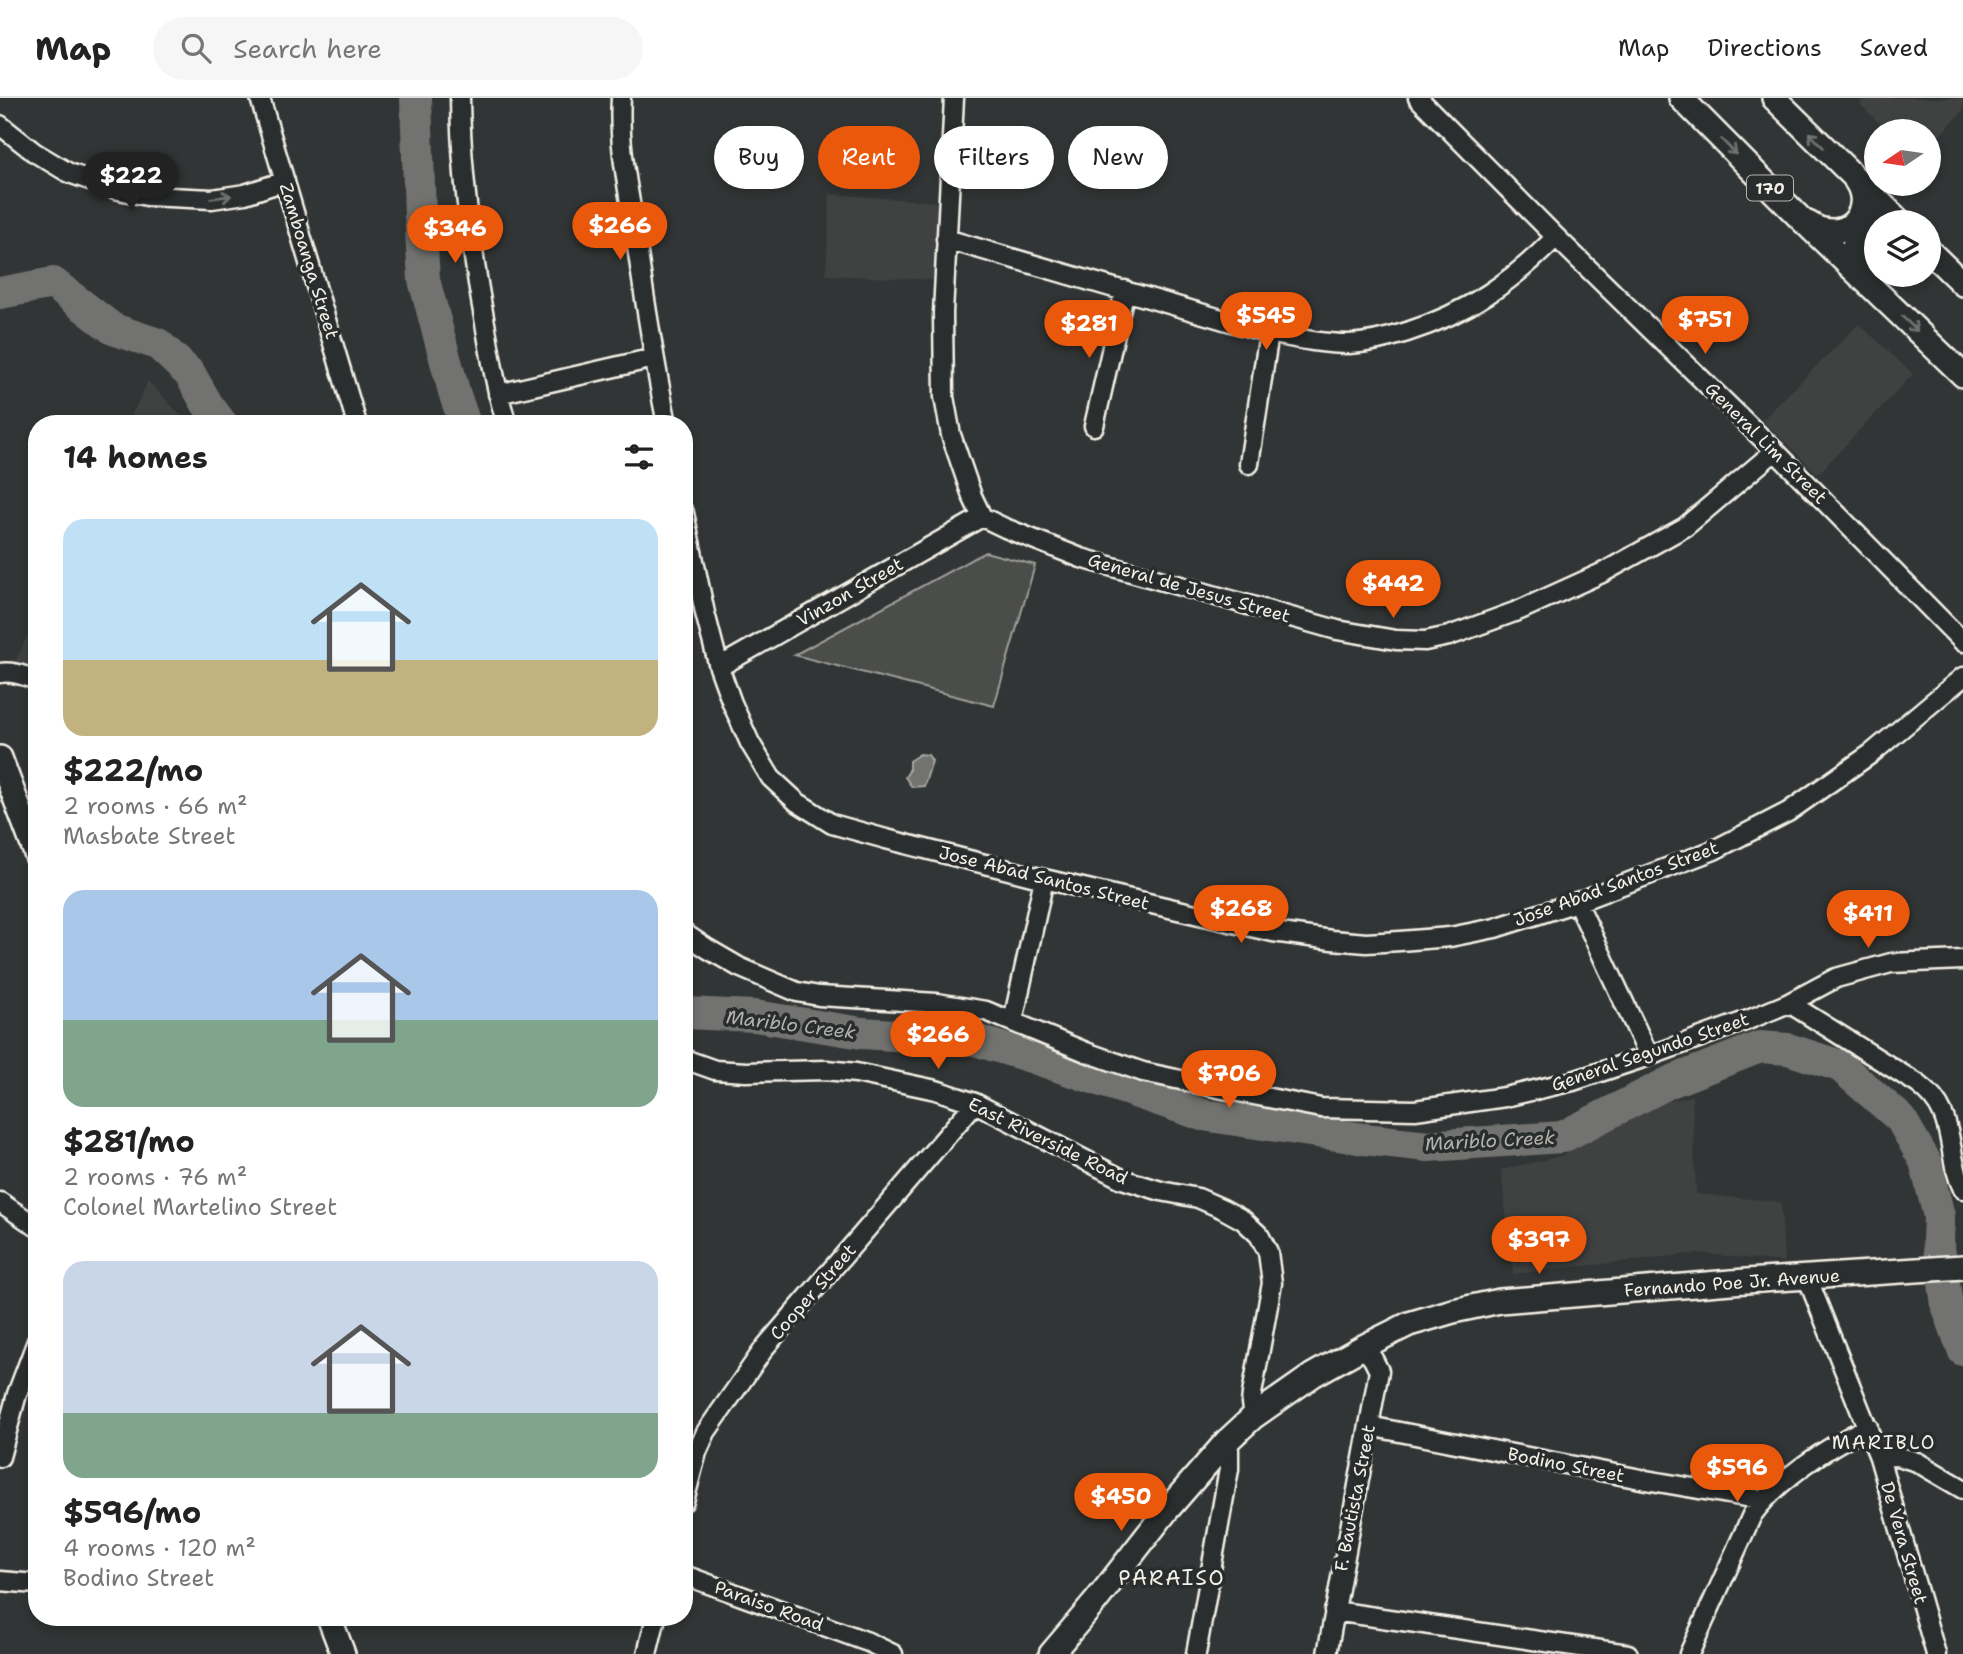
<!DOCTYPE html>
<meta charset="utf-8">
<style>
:root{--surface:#fff;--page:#f6f6f6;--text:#222;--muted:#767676;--line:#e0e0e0;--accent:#ea580c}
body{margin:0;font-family:"Shantell Sans",sans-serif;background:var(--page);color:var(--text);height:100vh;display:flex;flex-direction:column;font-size:26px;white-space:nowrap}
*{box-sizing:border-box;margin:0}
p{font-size:23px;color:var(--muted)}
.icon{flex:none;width:38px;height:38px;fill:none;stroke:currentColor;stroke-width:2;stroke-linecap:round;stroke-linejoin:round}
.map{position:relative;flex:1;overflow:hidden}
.sheet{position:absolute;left:28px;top:317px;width:665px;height:1211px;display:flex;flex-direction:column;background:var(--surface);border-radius:28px;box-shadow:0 4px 10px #0003}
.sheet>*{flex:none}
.banner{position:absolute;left:714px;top:28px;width:665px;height:63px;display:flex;gap:14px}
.needle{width:46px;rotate:257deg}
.controls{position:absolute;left:1864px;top:21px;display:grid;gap:14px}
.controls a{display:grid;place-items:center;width:77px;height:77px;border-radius:50%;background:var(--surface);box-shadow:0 4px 10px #0003;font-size:35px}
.price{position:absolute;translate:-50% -60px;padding:0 16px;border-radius:24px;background:var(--accent);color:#fff;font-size:23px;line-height:46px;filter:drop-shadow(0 2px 4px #0008)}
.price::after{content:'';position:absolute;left:50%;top:42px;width:21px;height:16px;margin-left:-10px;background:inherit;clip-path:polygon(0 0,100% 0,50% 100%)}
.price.on{background:#222;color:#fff}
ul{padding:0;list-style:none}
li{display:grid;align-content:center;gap:14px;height:371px;padding:0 35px}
li span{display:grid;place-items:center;height:217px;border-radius:21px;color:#555}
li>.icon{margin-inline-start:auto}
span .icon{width:126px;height:126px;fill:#fffc;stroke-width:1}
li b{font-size:30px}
h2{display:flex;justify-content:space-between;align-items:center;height:84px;padding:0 35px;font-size:30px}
.chip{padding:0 24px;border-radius:32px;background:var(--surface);box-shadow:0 4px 10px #0003;font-size:24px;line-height:63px}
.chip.on{background:var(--accent);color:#fff}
header{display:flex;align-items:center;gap:42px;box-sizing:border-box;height:98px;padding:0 35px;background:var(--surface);border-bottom:2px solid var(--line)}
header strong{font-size:33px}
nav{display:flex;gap:38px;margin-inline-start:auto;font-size:24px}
.search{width:490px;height:63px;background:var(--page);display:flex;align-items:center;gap:18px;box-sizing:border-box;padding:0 24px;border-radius:38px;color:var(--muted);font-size:26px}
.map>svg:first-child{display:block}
</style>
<header>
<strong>Map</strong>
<div class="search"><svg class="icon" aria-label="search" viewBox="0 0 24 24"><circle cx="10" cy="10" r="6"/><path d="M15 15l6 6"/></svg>Search here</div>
<nav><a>Map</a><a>Directions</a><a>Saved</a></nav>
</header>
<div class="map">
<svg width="1963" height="1556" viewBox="0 0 1963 1556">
<rect width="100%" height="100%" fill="#323535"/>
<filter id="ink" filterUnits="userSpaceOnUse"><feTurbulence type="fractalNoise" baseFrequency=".0143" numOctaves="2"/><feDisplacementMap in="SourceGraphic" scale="14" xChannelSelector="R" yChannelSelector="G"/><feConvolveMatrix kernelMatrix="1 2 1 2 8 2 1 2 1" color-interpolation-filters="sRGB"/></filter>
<g filter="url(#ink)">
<!-- built -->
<path fill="#404242" d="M1865 0H1963V13L1929 49 1928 33H1887L1860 6Z
M830 96 939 104 936 182 826 177Z
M1859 226 1913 276 1818 376 1762 322Z
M148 283 188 325H128Z
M37 518V576L13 568Z
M1692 998 1696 1096 1781 1104 1784 1164 1698 1155 1513 1176 1501 1072 1565 1057 1583 1037 1630 1012Z"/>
<!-- green -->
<path fill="#4b4d4c" stroke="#a09f9a" stroke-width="2" d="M985 454 1035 467 994 608 794 557Z"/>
<!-- water -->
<path fill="#727370" stroke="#a6a5a0" stroke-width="2" d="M920 656 928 657 932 663 924 688 912 689 905 679 909 673V663Z"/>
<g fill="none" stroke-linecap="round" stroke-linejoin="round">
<!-- river -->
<path stroke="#727370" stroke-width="32" d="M416 0 420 117 424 182 455 297 465 326
M0 195 53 185 113 231 158 246 190 276 207 306 222 326
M684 915 755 918 862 935 975 942 1034 960 1203 1017 1364 1041 1428 1048 1562 1039 1670 984 1760 949 1788 951 1840 968 1901 1021 1925 1063 1939 1118 1938 1142 1947 1207 1963 1252"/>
<defs>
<path id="minor" d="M260 0 357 326
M460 0C461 76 471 150 485 225 491 259 496 293 507 326
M621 0C618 45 628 90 635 134 644 198 654 262 667 326
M954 0 943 215 944 299 951 337 972 398 982 419 1005 430 1081 460 1337 532 1396 542 1425 543 1449 538 1520 512 1604 474 1685 429 1775 353
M1418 0 1556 139 1775 353 1963 544
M0 27 34 54 69 75 115 91 147 98 212 101 245 96 285 83
M946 141 1269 235C1295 240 1322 246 1349 246 1368 245 1389 240 1407 234 1467 215 1512 184 1556 139
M498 296 654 260
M1094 328 1125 192
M1249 366 1269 235
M684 415 705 515 719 569 732 605 750 645 771 680 797 704 832 726 886 741 1044 781 1273 834 1332 842 1366 845 1400 843 1450 839 1495 830 1577 804 1714 752 1788 714 1872 655 1963 579
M719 569 982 419
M0 575C13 573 25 578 37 582
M1577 804 1649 958
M684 835 708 851 739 869 797 894 819 898 937 905 986 913 1086 954 1143 974 1223 991 1321 1010 1415 1012 1505 999 1573 983 1649 958 1748 922 1789 905 1836 880 1891 865 1963 862
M1789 905 1918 986C1959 1016 1944 1052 1963 1091
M1013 923 1044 781
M684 961 715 972 746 974 826 972 856 975 936 992 975 1005 1122 1081 1161 1093 1198 1100 1223 1111 1243 1122 1259 1137 1268 1154 1272 1185 1252 1296 1251 1305 1253 1319
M0 1104 37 1129
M1807 1179 1879 1359 1936 1556
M1369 1328 1646 1382 1763 1402
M0 1359 17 1296 37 1243
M1879 1359 1897 1358 1917 1364 1963 1391
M684 1403 697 1354 706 1334 766 1248 975 1005
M684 1477 868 1544 893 1556
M0 1483 37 1486
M1334 1513 1628 1556
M647 1556 656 1519
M1196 1556 1229 1371V1352L1226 1344
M1327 1556 1379 1273 1373 1261 1363 1249
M1689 1556 1752 1417C1778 1381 1829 1348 1868 1329"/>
<path id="major" d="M1681 0 1800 120 1963 277
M1774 0 1900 124
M1808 125C1813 128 1818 131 1823 132 1854 139 1873 108 1856 83
M1928 152 1963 186
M1860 178C1841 149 1865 110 1896 124
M0 660 37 758
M329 1519 343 1556
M1051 1556 1096 1503 1167 1412 1226 1344 1253 1319 1313 1277 1363 1249 1409 1226 1453 1213 1500 1203 1731 1184 1963 1169"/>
</defs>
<!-- minor casing -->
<use href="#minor" stroke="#f4f1e8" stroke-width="23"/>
<!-- major casing -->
<use href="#major" stroke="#f4f1e8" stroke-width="28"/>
<!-- minor -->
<use href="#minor" stroke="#2a2d2e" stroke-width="18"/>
<!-- major -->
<use href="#major" stroke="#2a2d2e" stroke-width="23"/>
</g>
<!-- one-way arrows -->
<defs><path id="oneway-shaft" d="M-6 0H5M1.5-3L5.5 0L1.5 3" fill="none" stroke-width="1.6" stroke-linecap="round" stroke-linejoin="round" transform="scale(1.75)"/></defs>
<g stroke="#71726f">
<use href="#oneway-shaft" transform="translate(1816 42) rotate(-135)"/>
<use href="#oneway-shaft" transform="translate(1729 49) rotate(45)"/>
<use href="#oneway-shaft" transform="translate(221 99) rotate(-8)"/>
<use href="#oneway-shaft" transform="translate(1910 226) rotate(44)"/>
</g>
</g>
<g text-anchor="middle" stroke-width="7" stroke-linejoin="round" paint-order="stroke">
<!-- shield labels -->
<rect fill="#2a2d2e" stroke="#b7b6b0" stroke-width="2" x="1747" y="77.5" width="46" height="25" rx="5"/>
<g font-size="16" font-weight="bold" fill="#f4f1e8">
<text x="1770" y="96">170</text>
</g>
<!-- street labels -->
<g font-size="18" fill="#f4f1e8" stroke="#2a2d2e">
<text transform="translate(309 163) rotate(73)" y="6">Zamboanga Street</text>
<text transform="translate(1766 345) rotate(45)" y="6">General Lim Street</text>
<text transform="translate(1189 490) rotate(16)" y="6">General de Jesus Street</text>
<text transform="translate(850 494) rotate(-30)" y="6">Vinzon Street</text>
<text transform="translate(1044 780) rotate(14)" y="6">Jose Abad Santos Street</text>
<text transform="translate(1616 786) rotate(-20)" y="6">Jose Abad Santos Street</text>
<text transform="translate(1650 954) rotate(-19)" y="6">General Segundo Street</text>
<text transform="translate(1048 1043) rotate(26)" y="6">East Riverside Road</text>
<text transform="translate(1732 1185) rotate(-4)" y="6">Fernando Poe Jr. Avenue</text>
<text transform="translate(813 1194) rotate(-49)" y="6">Cooper Street</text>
<text transform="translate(1566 1367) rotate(11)" y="6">Bodino Street</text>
<text transform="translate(1355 1400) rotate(-79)" y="6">F. Bautista Street</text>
<text transform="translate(1904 1445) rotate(74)" y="6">De Vera Street</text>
<text transform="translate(769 1508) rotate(20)" y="6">Paraiso Road</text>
</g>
<!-- water labels -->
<g font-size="19" font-style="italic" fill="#b3b2ac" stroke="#2a2d2e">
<text transform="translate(791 926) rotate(7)" y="7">Mariblo Creek</text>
<text transform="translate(1490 1042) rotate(-3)" y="7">Mariblo Creek</text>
</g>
<!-- neighbourhood labels -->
<g font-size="19" letter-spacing="2" fill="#f4f1e8" stroke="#2a2d2e">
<text x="1884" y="1351">MARIBLO</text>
</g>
<!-- quarter labels -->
<g font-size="21" letter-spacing="2" fill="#f4f1e8" stroke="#2a2d2e">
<text x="1172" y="1487">PARAISO</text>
</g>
</g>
</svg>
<div class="controls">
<a><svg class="needle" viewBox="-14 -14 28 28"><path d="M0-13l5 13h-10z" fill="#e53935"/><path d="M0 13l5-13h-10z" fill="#767676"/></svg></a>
<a><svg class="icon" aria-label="layers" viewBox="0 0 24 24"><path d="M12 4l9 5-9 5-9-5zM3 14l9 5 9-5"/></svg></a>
</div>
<b class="price on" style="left:131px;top:114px">$222</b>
<b class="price" style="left:620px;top:164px">$266</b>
<b class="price" style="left:455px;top:167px">$346</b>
<b class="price" style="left:1266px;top:254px">$545</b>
<b class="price" style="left:1705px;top:258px">$751</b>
<b class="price" style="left:1089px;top:262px">$281</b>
<b class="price" style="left:1393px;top:522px">$442</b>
<b class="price" style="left:1241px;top:847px">$268</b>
<b class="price" style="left:1868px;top:852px">$411</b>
<b class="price" style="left:938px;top:973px">$266</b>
<b class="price" style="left:1229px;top:1012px">$706</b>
<b class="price" style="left:1539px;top:1178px">$397</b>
<b class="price" style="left:1737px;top:1406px">$596</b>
<b class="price" style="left:1121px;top:1435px">$450</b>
<div class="banner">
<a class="chip">Buy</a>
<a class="chip on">Rent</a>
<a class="chip">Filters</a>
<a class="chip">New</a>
</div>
<section class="sheet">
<h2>14 homes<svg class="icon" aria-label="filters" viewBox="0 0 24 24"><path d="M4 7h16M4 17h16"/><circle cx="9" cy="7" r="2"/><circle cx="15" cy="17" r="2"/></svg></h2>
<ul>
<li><span style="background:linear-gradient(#bfe0f5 65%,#c2b280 0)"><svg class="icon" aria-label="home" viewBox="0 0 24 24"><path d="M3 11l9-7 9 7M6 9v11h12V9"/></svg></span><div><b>$222/mo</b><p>2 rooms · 66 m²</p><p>Masbate Street</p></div></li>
<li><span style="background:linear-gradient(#a9c7e8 60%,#7fa58c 0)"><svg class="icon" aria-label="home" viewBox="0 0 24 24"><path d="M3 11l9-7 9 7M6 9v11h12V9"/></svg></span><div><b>$281/mo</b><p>2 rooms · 76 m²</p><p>Colonel Martelino Street</p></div></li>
<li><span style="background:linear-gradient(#c9d6e8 70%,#7fa58c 0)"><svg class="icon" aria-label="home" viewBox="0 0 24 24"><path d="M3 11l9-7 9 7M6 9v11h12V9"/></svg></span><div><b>$596/mo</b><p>4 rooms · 120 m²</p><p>Bodino Street</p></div></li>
</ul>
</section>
</div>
